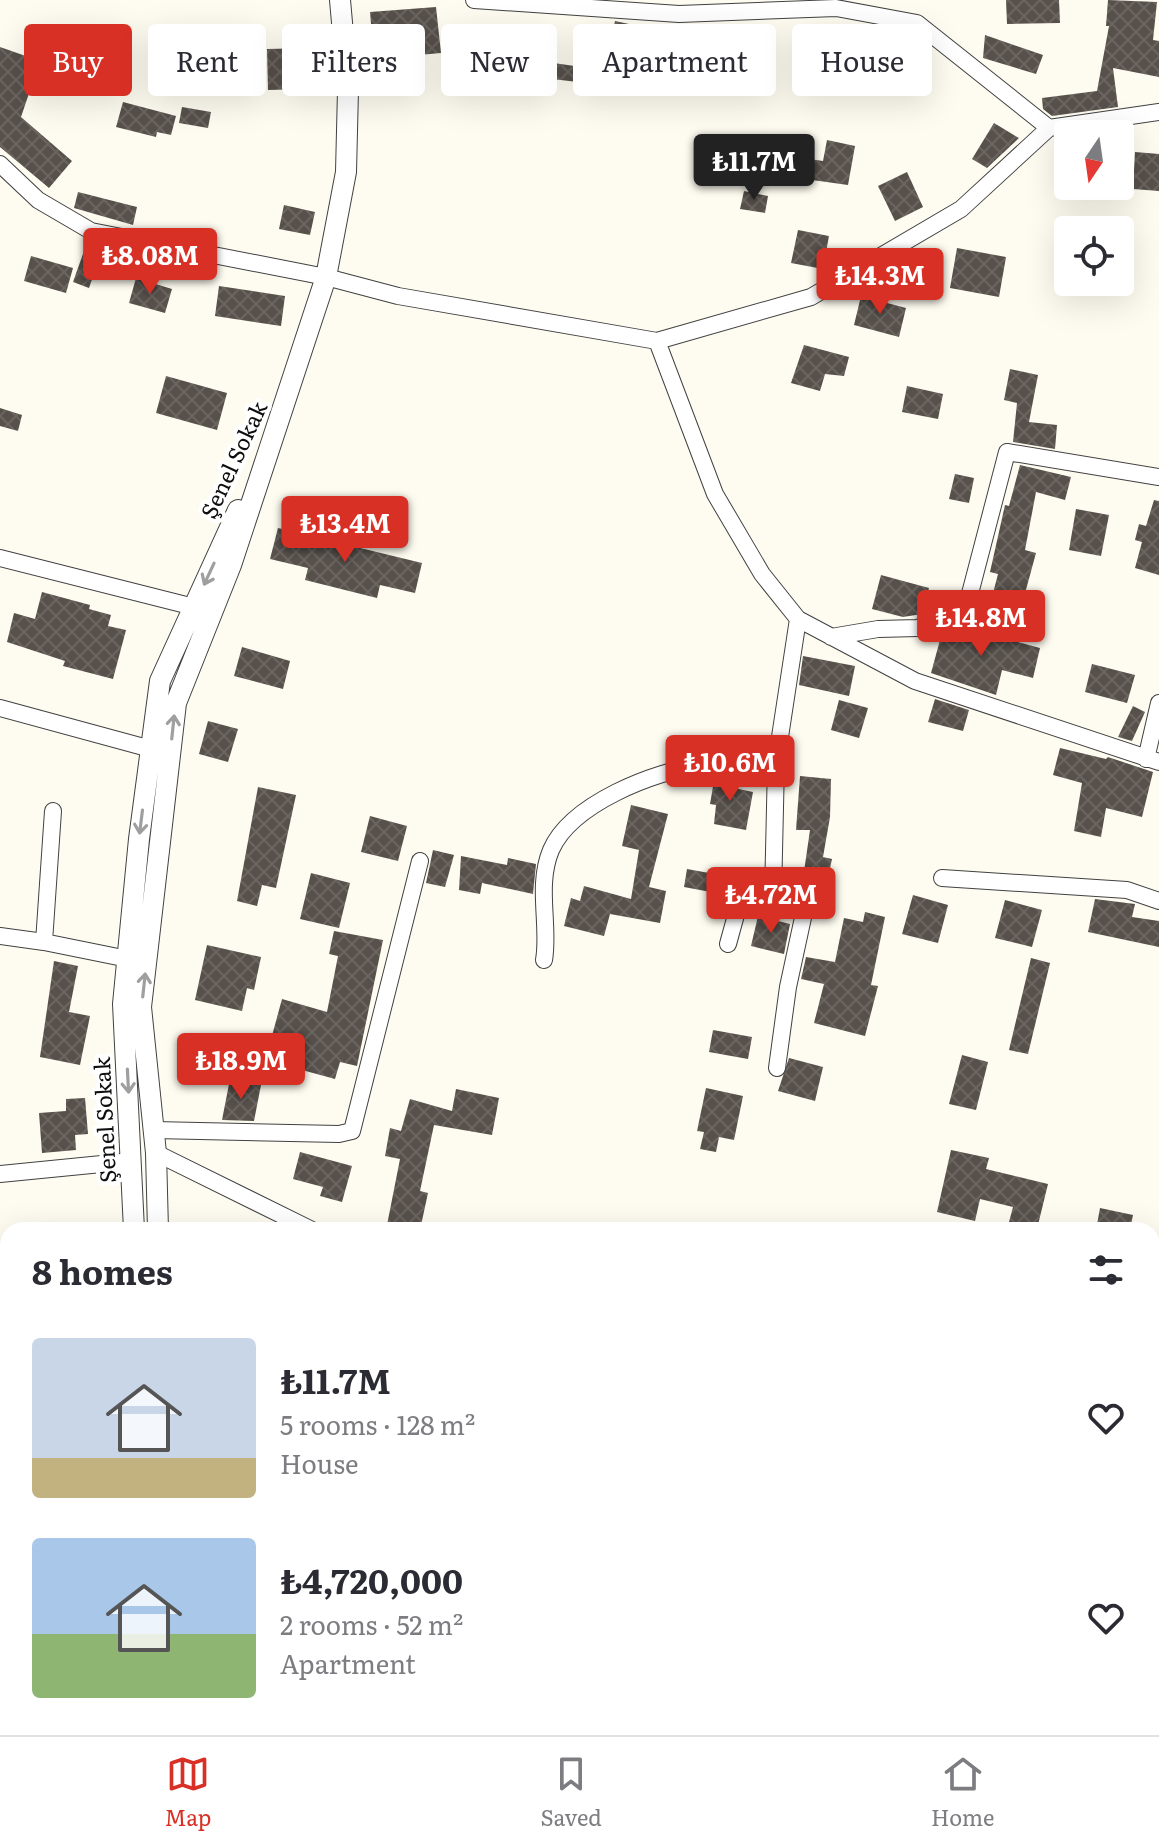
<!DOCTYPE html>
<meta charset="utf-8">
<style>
:root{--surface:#fff;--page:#f2f2f3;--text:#2b2b33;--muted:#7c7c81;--line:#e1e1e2;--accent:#d93025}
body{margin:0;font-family:Literata,serif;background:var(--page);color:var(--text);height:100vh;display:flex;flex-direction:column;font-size:30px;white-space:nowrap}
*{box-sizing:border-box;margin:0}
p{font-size:26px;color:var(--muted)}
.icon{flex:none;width:44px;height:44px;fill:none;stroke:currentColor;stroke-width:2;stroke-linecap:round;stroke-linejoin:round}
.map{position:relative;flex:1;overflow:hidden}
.drawer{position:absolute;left:0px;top:1222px;width:1160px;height:514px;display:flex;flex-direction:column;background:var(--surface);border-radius:24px 24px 0 0;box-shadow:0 8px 32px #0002}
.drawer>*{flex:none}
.guide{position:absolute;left:24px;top:24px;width:1112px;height:72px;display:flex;gap:16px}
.needle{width:52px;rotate:193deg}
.buttons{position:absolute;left:1054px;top:120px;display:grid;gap:16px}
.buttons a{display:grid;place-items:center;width:80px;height:80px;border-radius:8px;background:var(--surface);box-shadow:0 8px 32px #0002;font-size:40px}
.price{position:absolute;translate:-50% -68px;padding:0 18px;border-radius:8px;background:var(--accent);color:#fff;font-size:26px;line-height:52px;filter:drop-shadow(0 2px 4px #0008)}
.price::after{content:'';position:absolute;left:50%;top:48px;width:24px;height:18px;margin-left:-12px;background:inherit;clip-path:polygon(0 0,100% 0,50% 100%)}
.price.on{background:#222;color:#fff}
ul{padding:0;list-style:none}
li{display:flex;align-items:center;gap:24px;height:200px;padding:0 32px}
li span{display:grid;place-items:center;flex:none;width:224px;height:160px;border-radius:8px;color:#555}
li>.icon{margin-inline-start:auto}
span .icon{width:96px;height:96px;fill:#fffc;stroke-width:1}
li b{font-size:34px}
h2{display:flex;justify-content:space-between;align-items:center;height:96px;padding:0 32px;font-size:34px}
.chip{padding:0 28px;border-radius:8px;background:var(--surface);box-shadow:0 8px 32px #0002;font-size:28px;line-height:72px}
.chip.on{background:var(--accent);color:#fff}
.menu{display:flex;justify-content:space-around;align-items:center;height:112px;border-top:2px solid var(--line);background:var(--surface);font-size:22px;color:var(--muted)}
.menu a{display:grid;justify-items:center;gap:4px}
.menu .on{color:var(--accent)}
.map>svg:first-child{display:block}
</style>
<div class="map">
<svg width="1159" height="1735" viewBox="0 0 1159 1735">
<defs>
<pattern id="building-cross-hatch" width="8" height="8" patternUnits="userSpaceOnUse" patternTransform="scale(2)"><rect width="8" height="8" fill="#57504b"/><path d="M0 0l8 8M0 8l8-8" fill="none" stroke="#6a6561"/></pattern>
</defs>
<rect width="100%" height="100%" fill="#fefcf0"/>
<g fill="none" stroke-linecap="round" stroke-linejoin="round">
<!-- stream -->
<path stroke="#4291c7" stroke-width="6" d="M0 1473H8
M1152 1477 1159 1478"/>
</g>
<!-- building -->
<path fill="url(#building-cross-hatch)" d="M1006 0H1059L1060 23 1007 24Z
M1108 0 1157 2 1153 40 1159 41V77L1113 68 1118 107 1052 116 1043 109 1042 98 1097 91 1109 26H1106Z
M436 7 441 53 374 59 370 12Z
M615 21 699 39 703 24 732 30 715 95 604 70Z
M517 33 552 39 547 62 588 68 586 83 510 74Z
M985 35 1043 55 1036 74 983 58Z
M0 47 40 61 21 117 72 161 49 188 0 147Z
M309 48V89L268 90 267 49Z
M123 102 176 116 171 135 157 132 156 137 116 127Z
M182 107 211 112 208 128 179 123Z
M994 123 1019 138 987 168 972 159Z
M827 140 855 146 848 185 805 179 809 159 823 161Z
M1135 152 1159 154V191L1133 189Z
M907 172 923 207 895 221 878 186Z
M744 191 768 196 765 213 740 209Z
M78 192 137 207 133 225 74 208Z
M284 205 315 212 310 235 279 229Z
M798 230 829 236 823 269 791 263Z
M957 248 1006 257 999 297 950 288Z
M84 251 100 257 89 288 73 282Z
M31 256 73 268 66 293 24 281Z
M136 278 172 289 165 313 129 303Z
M219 286 285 296 281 326 215 316Z
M861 296 906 308 899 337 854 325Z
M804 345 849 357 844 376 825 374 820 391 791 383Z
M1010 369 1038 375 1029 422 1057 425 1055 449 1013 442 1017 403 1004 400Z
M166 376 227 393 217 430 156 413Z
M907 386 943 394 938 419 902 412Z
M0 408 22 415 18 431 0 426Z
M1020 465 1071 477 1065 500 1036 492 1025 550 1036 553 1021 608 991 601 998 574 990 572 1005 505 1009 506Z
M955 474 974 478 969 503 949 499Z
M1154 500 1159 501V575L1135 568 1142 542 1135 540 1139 524 1146 526Z
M1076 509 1109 515 1101 556 1069 550Z
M278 528 422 563 415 593 380 585 377 598 305 580 308 568 270 559Z
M881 575 929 588 922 614 903 617 872 609Z
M42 592 90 605 89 609 111 615 108 626 126 630 113 679 63 666 65 661 7 642 14 613 35 619Z
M953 624 1040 648 1033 678 1002 670 996 695 931 673 943 629Z
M242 647 290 661 283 689 234 676Z
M803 656 855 666 849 696 799 685Z
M1092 664 1135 675 1127 703 1085 692Z
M935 699 969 710 963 731 928 722Z
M839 700 868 708 859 738 831 730Z
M1133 706 1145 712 1132 741 1118 737Z
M208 721 238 729 228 762 199 754Z
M1060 748 1106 759 1108 757 1153 772 1142 817 1106 808 1101 837 1074 831 1082 783 1053 775Z
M726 774 736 776 734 788 753 792 746 830 714 824 716 805 710 804 715 775Z
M800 776 831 779 830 817 823 857 832 859 822 905 800 899 810 830H796Z
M258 787 296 795 276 888 262 885 257 906 237 901Z
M631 805 668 814 649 887 666 891 660 923 610 914 604 936 564 926 571 898 580 901 584 886 631 899 639 850 622 846Z
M370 816 407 826 398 861 361 852Z
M433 850 454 855 445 887 426 883Z
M461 856 507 865 508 858 536 864 533 894 482 883 480 894 459 890Z
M687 869 737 878 735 894 732 896 684 887Z
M311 873 350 883 339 928 300 919Z
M913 895 948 905 938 943 902 934Z
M1095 899 1135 904 1132 917 1159 921V947L1088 932Z
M1005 900 1042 910 1032 947 995 938Z
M865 912 885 917 871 985 878 986 865 1036 814 1023 824 984 801 979 806 957 835 962 844 918 863 922Z
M758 916 790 924 784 954 751 946Z
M334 931 383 940 357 1066 340 1062 335 1079 291 1067 287 1083 261 1076 282 999 327 1012 338 956 329 954Z
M207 945 261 957 254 990 247 988 242 1011 195 1000Z
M1031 958 1050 963 1028 1054 1009 1050Z
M54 961 78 966 69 1012 90 1016 80 1065 40 1057Z
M713 1030 752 1037 748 1059 709 1052Z
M962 1055 988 1062 976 1110 949 1104Z
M789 1058 823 1067 815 1101 778 1091Z
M230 1079 261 1085 254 1121 222 1120Z
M706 1088 743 1096 734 1140 719 1137 716 1152 700 1149 704 1132 697 1131Z
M456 1089 499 1098 492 1135 434 1125 420 1191 428 1193 420 1230H386L400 1159 385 1156 390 1128 401 1131 410 1099 452 1111Z
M85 1098 88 1134 75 1135 76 1150 42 1153 39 1113 66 1111V1099Z
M951 1150 989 1158 986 1169 1048 1184 1037 1229 1009 1222 1013 1207 980 1199 975 1221 937 1212Z
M300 1152 352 1166 342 1202 320 1196 323 1187 293 1179Z
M1100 1208 1133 1215 1130 1230H1096Z"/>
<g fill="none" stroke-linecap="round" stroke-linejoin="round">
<defs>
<path id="minor" d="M474 0 679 14 836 8 917 23 1049 128
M0 164 38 200 91 231 326 277 398 296 657 341 811 297 961 209 1049 128 1159 112
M657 341 715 494 762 574 798 619 915 681 1159 762
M0 558 194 607
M831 637 878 629 918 628 967 605 1007 452 1159 477
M0 708 151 749
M1146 759 1159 703
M53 811 44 942 128 959
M942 878 1127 890 1159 901
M773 896 776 763 798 619
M0 936 44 942
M728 944 739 904 756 891 804 913 788 987 777 1068
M544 960C550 926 536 886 551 850 571 804 654 771 702 765 726 761 752 764 776 763
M154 1130 339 1134 352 1131 420 861
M156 1153 312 1230
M0 1174 132 1161
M1152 1366H1159
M1152 1562 1159 1563
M482 1728 533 1735"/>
<path id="tertiary" d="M134 1230 123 1004 139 839 160 681 238 510
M158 1230 156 1153 141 1007 176 703 231 565 326 277 346 172 348 90 340 0
M123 1735V1728
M151 1735V1728"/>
</defs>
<!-- minor casing -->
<use href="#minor" stroke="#414141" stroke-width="18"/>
<!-- tertiary casing -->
<use href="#tertiary" stroke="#414141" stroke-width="22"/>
<!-- minor -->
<use href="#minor" stroke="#fff" stroke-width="16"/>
<!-- tertiary -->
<use href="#tertiary" stroke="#fff" stroke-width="20"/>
</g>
<!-- one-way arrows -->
<defs><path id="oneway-shaft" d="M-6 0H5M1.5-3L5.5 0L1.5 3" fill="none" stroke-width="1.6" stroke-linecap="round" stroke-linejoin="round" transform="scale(2)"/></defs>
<g stroke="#9f9f9f">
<use href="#oneway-shaft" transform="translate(209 574) rotate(115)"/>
<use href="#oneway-shaft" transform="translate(173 727) rotate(-84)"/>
<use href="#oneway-shaft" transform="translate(141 822) rotate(97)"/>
<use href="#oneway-shaft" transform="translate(144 985) rotate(-84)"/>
<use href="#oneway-shaft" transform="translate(128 1081) rotate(87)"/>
</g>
<g text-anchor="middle" stroke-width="8" stroke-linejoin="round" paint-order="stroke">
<!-- street labels -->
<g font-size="22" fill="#0e0e0e" stroke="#fff">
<text transform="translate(234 460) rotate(-65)" y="8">Şenel Sokak</text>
<text transform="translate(105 1120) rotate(-93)" y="8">Şenel Sokak</text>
</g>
</g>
</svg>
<div class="buttons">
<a><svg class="needle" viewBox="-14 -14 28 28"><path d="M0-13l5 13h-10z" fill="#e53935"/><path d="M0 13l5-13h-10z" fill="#7c7c81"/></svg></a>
<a><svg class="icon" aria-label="locate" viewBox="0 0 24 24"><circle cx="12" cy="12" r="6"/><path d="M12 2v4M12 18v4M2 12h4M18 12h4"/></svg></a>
</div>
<b class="price on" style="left:754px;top:202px">₺11.7M</b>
<b class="price" style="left:150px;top:296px">₺8.08M</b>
<b class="price" style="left:880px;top:316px">₺14.3M</b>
<b class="price" style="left:345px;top:564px">₺13.4M</b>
<b class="price" style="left:981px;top:658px">₺14.8M</b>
<b class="price" style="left:730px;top:803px">₺10.6M</b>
<b class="price" style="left:771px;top:935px">₺4.72M</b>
<b class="price" style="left:241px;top:1101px">₺18.9M</b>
<div class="guide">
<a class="chip on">Buy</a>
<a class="chip">Rent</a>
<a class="chip">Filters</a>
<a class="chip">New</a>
<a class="chip">Apartment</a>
<a class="chip">House</a>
</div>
<section class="drawer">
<h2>8 homes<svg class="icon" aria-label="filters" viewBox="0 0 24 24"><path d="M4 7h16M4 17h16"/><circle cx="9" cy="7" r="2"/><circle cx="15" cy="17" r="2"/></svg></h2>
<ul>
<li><span style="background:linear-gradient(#c9d6e8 75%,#c2b280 0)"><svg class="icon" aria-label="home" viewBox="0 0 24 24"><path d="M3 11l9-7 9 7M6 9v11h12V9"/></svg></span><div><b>₺11.7M</b><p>5 rooms · 128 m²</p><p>House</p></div><svg class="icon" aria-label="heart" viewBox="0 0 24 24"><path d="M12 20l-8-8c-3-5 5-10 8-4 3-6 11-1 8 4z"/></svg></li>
<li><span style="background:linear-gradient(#a9c7e8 60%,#8fb573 0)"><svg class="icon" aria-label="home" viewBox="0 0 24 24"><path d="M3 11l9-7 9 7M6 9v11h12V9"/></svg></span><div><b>₺4,720,000</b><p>2 rooms · 52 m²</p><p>Apartment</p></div><svg class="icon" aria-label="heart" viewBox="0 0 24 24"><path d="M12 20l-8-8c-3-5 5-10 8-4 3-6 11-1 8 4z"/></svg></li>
</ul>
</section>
</div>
<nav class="menu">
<a class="on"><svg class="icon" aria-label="map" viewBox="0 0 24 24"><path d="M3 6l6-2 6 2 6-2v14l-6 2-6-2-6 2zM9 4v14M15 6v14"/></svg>Map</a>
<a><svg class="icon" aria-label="saved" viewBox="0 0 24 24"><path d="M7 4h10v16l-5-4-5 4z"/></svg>Saved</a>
<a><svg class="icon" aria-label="home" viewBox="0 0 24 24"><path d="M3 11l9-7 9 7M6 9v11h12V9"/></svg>Home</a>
</nav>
